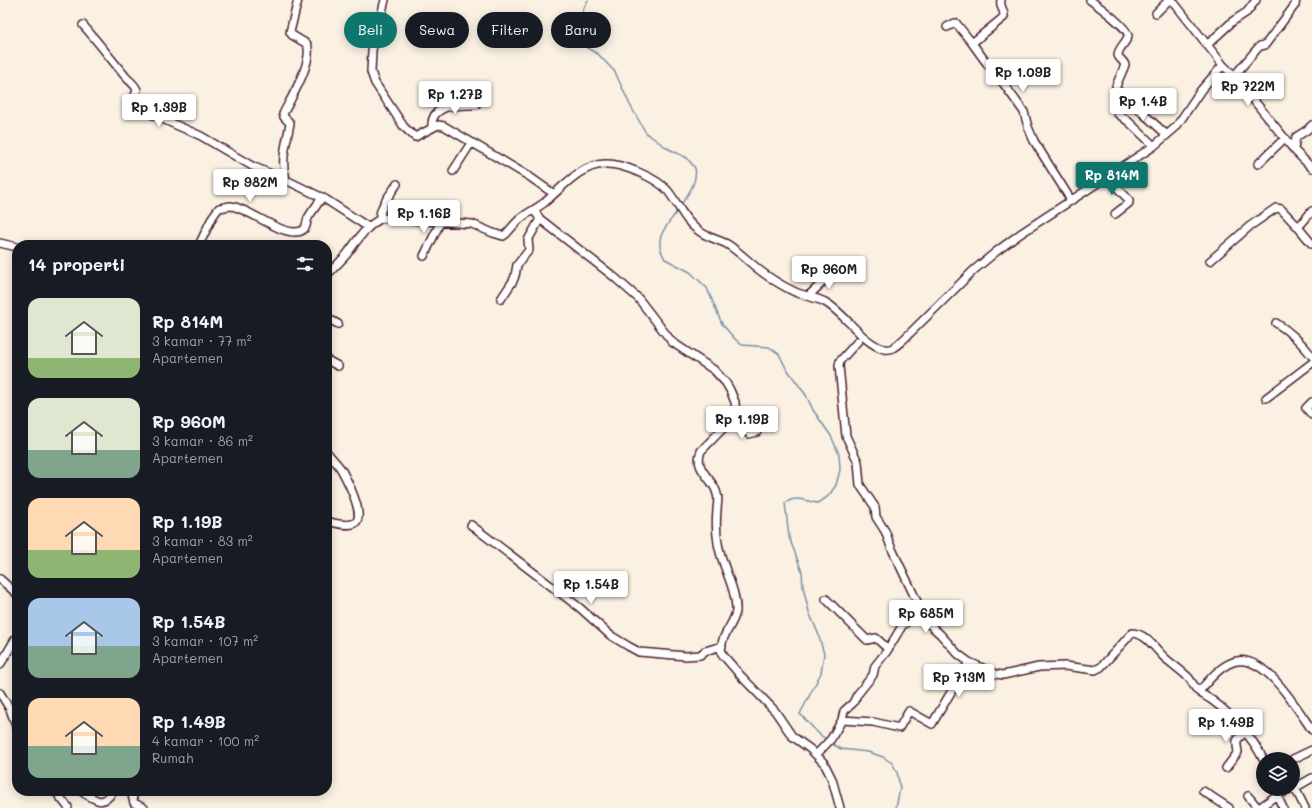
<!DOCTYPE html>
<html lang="id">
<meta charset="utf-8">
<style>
:root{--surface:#171b24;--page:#242831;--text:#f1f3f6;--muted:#9ea1a6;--accent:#0f766e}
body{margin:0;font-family:Mali,sans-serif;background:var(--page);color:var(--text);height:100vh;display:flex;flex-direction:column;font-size:15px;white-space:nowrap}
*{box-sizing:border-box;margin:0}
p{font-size:13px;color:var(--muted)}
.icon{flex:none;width:22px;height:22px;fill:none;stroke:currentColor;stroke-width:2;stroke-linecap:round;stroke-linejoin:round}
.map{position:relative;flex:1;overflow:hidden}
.side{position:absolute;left:12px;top:240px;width:320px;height:556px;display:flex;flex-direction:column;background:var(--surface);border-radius:16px;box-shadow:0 2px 10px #0003}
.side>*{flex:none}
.top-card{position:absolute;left:344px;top:12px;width:380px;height:36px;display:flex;gap:8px}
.buttons{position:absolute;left:1256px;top:752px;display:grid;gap:8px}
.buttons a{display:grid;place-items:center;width:44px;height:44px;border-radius:50%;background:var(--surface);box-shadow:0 2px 10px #0003;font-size:20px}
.price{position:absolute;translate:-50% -34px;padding:0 9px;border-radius:4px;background:#fff;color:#222;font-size:13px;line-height:26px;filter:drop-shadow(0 1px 2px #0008)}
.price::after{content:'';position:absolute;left:50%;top:24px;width:12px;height:9px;margin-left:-6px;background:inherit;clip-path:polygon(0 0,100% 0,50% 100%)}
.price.current{background:var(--accent);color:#fff}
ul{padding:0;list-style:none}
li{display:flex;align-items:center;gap:12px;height:100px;padding:0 16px}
li span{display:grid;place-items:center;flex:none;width:112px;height:80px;border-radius:12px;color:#555}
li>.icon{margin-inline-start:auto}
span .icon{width:48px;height:48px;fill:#fffc;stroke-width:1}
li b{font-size:17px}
h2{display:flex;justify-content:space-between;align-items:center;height:48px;padding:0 16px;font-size:17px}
.chip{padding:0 14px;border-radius:18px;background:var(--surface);box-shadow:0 2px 10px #0003;font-size:14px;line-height:36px}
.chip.current{background:var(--accent);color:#fff}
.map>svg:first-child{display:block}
</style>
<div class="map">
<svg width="1312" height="808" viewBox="0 0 1312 808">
<rect width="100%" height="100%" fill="#faf1e3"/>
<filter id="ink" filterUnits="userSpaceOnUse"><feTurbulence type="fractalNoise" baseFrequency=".025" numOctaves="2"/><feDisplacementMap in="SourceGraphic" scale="8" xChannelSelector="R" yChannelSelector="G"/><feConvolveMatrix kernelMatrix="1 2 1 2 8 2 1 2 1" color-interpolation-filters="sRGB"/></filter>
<g filter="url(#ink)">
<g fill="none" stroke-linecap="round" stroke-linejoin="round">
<!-- stream -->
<path stroke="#7990a7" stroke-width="1.5" d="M588 0 583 10 579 25 580 30 587 48 598 54 615 72 630 105 646 133 667 148 687 158 695 168C698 182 688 194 681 205
M678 210C666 228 652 237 665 259L690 272 707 288 722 324 735 339 742 345 769 347 779 354 786 368 806 395 813 410 831 436 839 454 840 470 836 485 830 494 826 498 817 503C805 501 797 495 785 503L789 537 802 572 803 587 809 612 818 633 824 654 821 673 800 714 820 735 826 739
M831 743 841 749 868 752 883 757 892 763 897 772 900 788 896 808"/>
<defs>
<path id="minor" d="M298 0 290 32 292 35 307 44C314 61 291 98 283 114L284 117 290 123C287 142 280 160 286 180L325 199 368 227
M385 0 372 50 371 72 375 83 404 127 415 137 438 125 444 126 530 177 554 194
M1001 0C999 7 1005 10 1004 17L972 43 988 65 1001 80 1024 112 1028 127 1034 141 1071 200
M1090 0C1097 5 1129 28 1128 36 1127 42 1118 48 1118 55 1118 58 1124 61 1125 65L1116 86V89L1167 135
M1172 0 1223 65 1234 76 1295 151 1312 168
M1156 13 1169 0
M83 25C98 42 111 59 125 76 129 81 135 84 137 90L132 103 133 106 201 136 252 166 286 180
M947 27 955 23H956L972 43
M1207 45 1233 21 1247 12 1256 0
M1234 76 1257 49 1260 46 1265 45 1295 5 1296 0
M1117 113 1129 122 1154 146
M432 128C430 103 459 105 476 105
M1294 149 1296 137 1307 130 1312 125
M1258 164 1285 138
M453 171 471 143
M1107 177 1129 200V203L1115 214
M534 210 540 219 613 276 638 298 672 342 714 370 726 383 730 390 735 402 736 415 701 451C693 471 714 478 717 494 719 499 717 505 717 510 716 521 716 532 718 543 721 565 737 589 736 611 734 626 718 637 722 654L741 676 775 711 792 736 810 749 824 763 832 779 840 808
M380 219C379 206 391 194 397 184
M1297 226 1312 244
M0 243 17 247
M199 245 213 216 219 208C222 208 227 206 231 206 249 208 283 238 301 231 307 229 306 223 308 218 312 211 318 204 322 197
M424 256 441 221
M1210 261 1250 226 1276 208 1281 209 1297 226 1301 224 1312 211
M327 275C334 268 341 261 347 254 357 241 367 224 383 218L472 224 493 233 503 236 506 234C511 229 515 223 520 219 528 212 538 208 545 202 563 187 580 165 605 164 622 163 657 178 668 191 680 206 684 222 702 233 710 238 719 240 727 244 738 251 747 260 758 269 768 277 781 285 793 291 803 296 815 297 825 302 845 313 862 343 884 349 892 351 898 344 904 339L974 270 997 251 1020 234 1154 146 1176 127 1201 90 1223 65
M808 296 821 284 823 280 820 277 829 267
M501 299 513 281 515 276 517 265 529 250 528 240 540 219
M327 318 338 324
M1276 323C1291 332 1301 342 1312 356
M858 341 840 361 839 366 846 436 858 462 860 485 875 507 876 517 885 531 891 547 921 610 930 625 940 634 958 654 969 662 996 674 1003 675 1039 667 1065 666 1095 670 1101 667 1132 633C1146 633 1156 650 1165 658 1173 665 1182 671 1189 678 1192 682 1194 687 1198 691 1202 695 1208 697 1213 701 1232 715 1253 738 1263 759
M327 360 338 366
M1266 398 1312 363
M1312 402 1306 408 1312 415
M733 419 749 434 757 432
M327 452C331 458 337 463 341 469 346 478 366 516 355 523 347 527 334 523 327 521
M471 525 580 608 610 635 628 646 639 652 686 656 700 655 705 651 722 646
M0 579 17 594
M826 599 867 640 876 638 888 649
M0 665 17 636
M1199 692C1208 681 1219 667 1233 662 1264 651 1297 709 1312 730
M0 693 10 709 17 729
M842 720 873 722 899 728 909 711 932 724 969 662
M816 755 831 739 842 720 844 711 853 703 857 695 873 675 875 666 887 651 902 626 921 610
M1293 759 1312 750
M1226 768 1238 752C1236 739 1235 742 1245 732
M1295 788 1305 808
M1274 789 1283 808
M1293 789 1312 778
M55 791 68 807
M81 791C94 799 103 808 113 791
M133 791 132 795 134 803 144 808
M1203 791 1229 808
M1248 796 1258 808
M1259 808 1277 795 1293 789"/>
</defs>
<!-- minor casing -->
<use href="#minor" stroke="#4a1f2b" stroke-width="10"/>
<!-- minor -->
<use href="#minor" stroke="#fff" stroke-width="7"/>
</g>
</g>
</svg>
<div class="buttons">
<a><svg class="icon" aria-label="layers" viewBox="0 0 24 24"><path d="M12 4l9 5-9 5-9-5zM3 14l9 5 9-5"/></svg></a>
</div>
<b class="price" style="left:1023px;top:93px">Rp 1.09B</b>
<b class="price" style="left:1248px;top:107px">Rp 722M</b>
<b class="price" style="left:455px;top:115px">Rp 1.27B</b>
<b class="price" style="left:1143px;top:122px">Rp 1.4B</b>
<b class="price" style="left:159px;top:128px">Rp 1.39B</b>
<b class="price current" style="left:1112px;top:196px">Rp 814M</b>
<b class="price" style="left:250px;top:203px">Rp 982M</b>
<b class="price" style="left:424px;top:234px">Rp 1.16B</b>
<b class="price" style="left:829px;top:290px">Rp 960M</b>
<b class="price" style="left:742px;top:440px">Rp 1.19B</b>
<b class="price" style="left:591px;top:605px">Rp 1.54B</b>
<b class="price" style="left:926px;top:634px">Rp 685M</b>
<b class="price" style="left:959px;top:698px">Rp 713M</b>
<b class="price" style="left:1226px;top:743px">Rp 1.49B</b>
<div class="top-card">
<a class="chip current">Beli</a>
<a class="chip">Sewa</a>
<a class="chip">Filter</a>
<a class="chip">Baru</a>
</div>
<section class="side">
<h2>14 properti<svg class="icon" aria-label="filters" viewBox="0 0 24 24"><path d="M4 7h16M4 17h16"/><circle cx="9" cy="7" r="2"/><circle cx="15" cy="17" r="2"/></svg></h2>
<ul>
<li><span style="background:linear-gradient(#dfe7d0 75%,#8fb573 0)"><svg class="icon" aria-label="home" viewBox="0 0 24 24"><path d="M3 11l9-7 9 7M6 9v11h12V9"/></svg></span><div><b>Rp 814M</b><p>3 kamar · 77 m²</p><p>Apartemen</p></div></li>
<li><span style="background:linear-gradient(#dfe7d0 65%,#7fa58c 0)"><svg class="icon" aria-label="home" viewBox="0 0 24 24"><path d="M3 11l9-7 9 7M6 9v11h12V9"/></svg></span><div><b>Rp 960M</b><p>3 kamar · 86 m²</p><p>Apartemen</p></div></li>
<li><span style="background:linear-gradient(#ffd9b3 65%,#8fb573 0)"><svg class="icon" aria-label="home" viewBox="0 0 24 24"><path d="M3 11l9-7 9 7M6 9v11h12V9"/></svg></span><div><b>Rp 1.19B</b><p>3 kamar · 83 m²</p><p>Apartemen</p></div></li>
<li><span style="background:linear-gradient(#a9c7e8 60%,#7fa58c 0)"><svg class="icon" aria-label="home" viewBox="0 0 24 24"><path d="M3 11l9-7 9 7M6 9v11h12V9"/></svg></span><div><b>Rp 1.54B</b><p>3 kamar · 107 m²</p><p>Apartemen</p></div></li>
<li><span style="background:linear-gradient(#ffd9b3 60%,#7fa58c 0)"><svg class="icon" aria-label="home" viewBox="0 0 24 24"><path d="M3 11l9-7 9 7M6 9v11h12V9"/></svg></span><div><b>Rp 1.49B</b><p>4 kamar · 100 m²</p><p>Rumah</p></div></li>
</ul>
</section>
</div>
